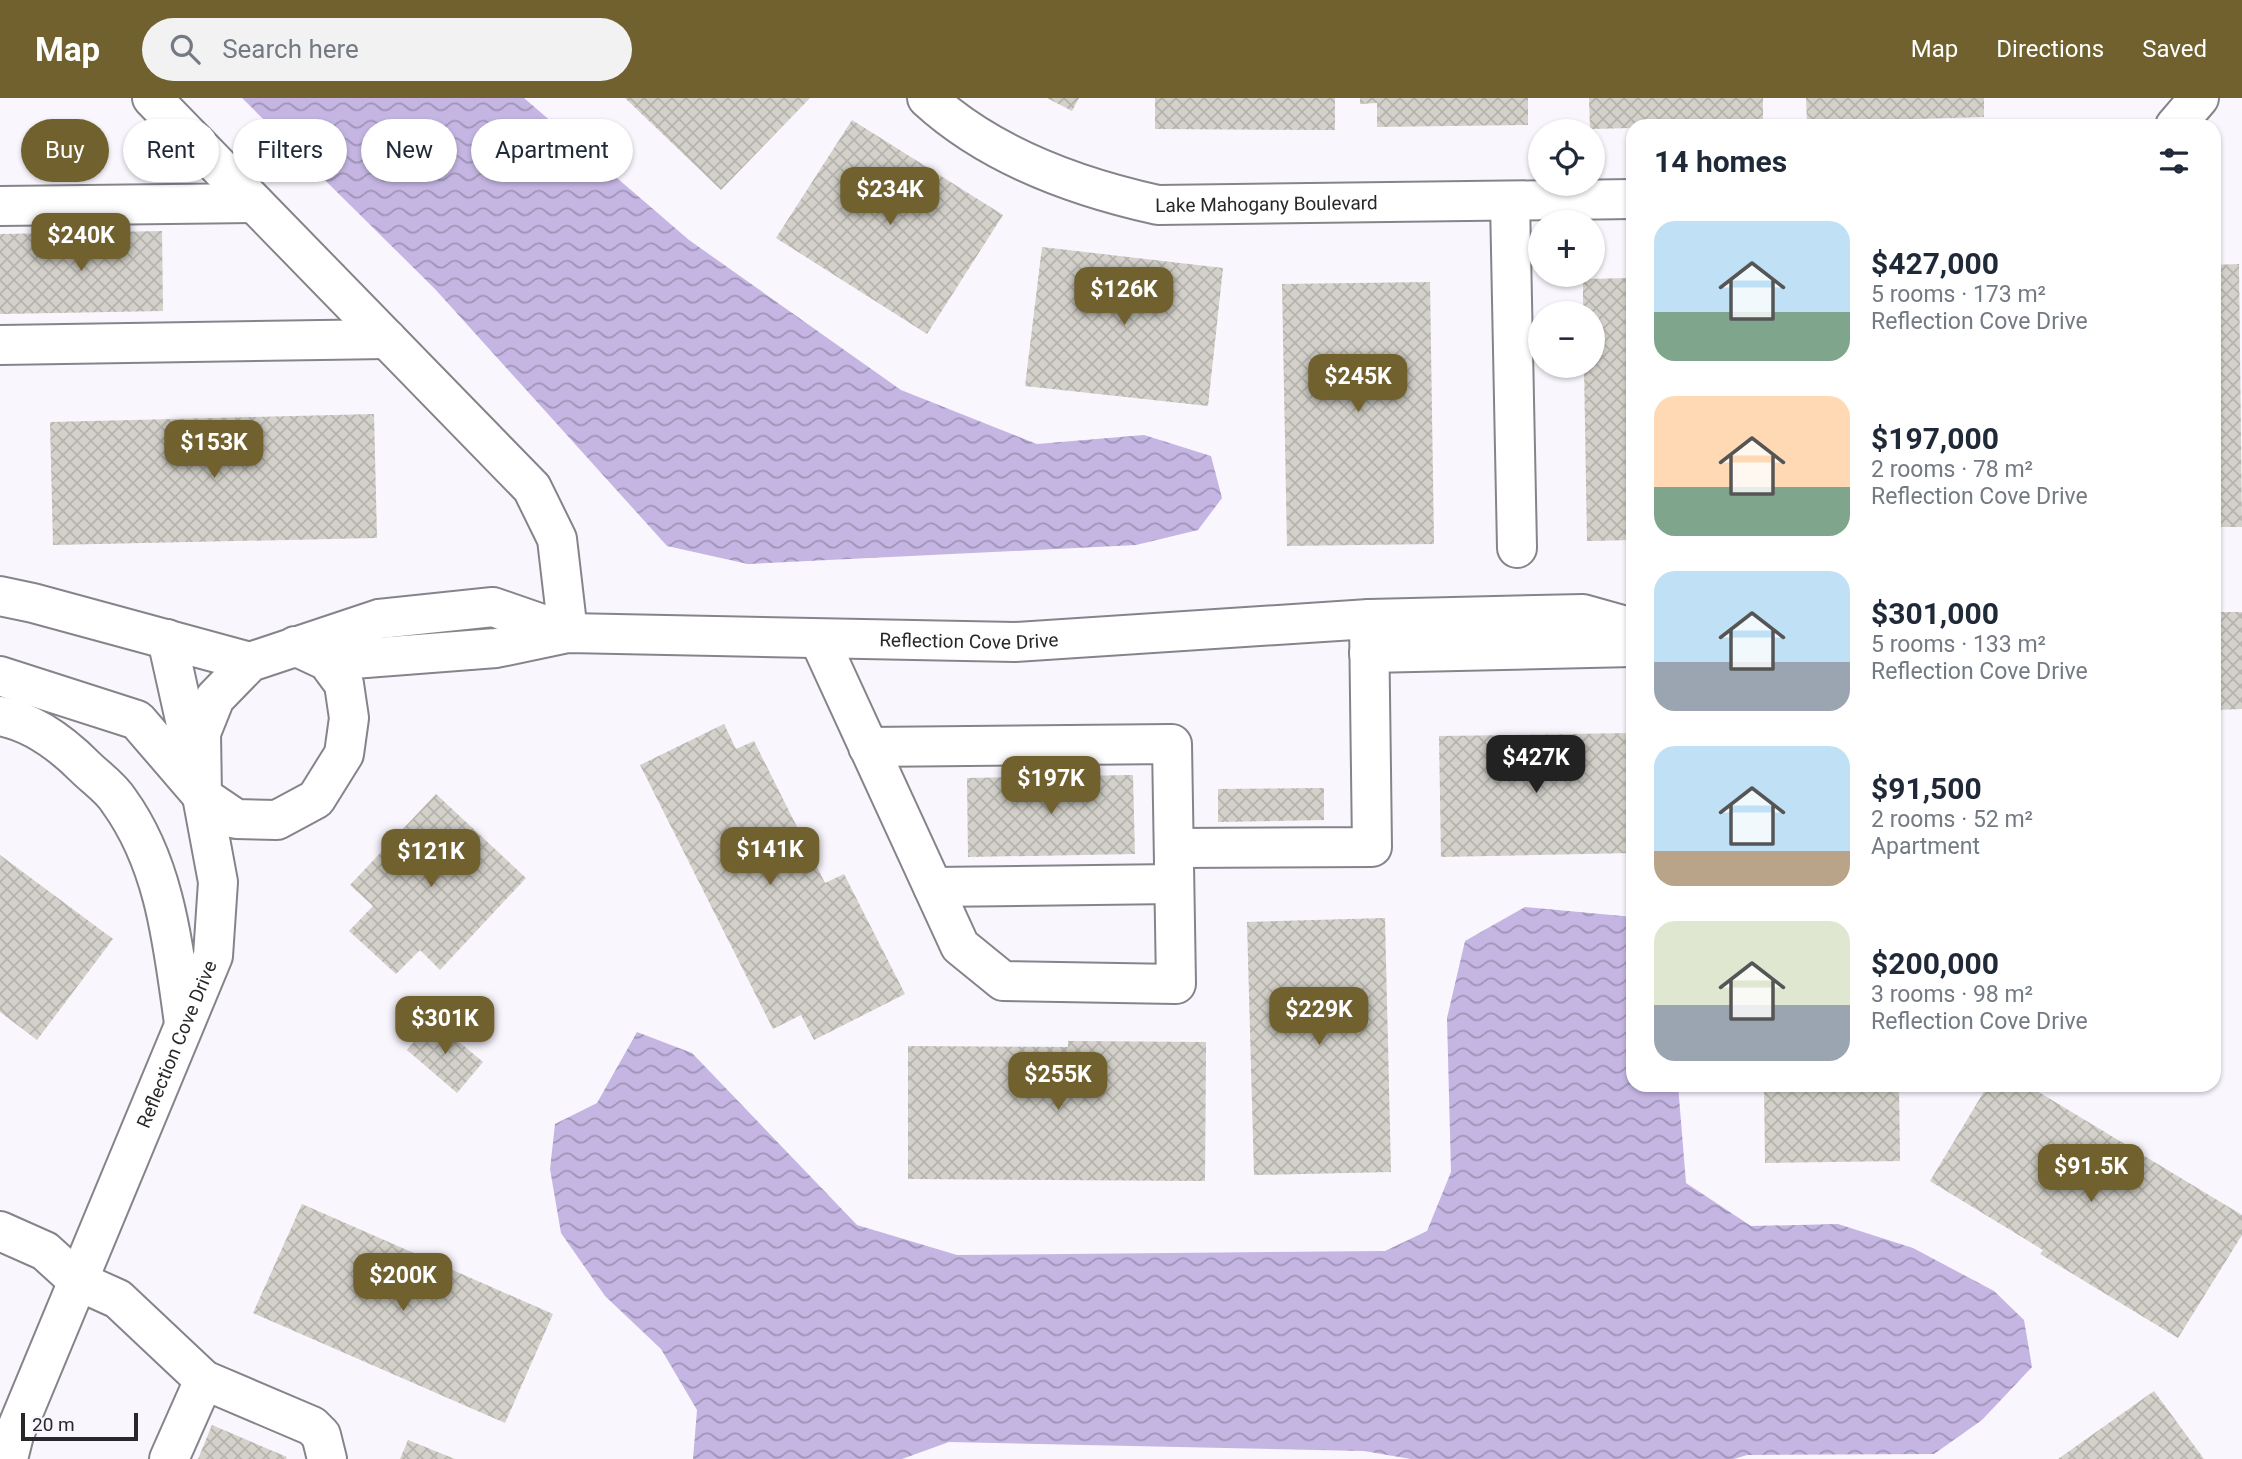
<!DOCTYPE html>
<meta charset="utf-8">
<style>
:root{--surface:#fff;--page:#f2f2f3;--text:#1f2937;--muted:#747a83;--accent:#70612f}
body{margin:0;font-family:Roboto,sans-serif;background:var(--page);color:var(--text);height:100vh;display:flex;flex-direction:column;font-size:26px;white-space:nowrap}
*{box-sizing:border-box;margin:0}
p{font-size:23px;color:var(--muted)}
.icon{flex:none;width:38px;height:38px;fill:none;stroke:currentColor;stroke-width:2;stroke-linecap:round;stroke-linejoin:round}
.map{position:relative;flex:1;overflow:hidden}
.panel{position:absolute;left:1626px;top:21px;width:595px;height:973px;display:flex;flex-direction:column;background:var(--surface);border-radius:21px;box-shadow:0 2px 5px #0004}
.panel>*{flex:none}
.hud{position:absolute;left:21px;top:21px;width:665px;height:63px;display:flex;gap:14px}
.fabs{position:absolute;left:1528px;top:21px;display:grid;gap:14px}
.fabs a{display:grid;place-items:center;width:77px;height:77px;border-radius:50%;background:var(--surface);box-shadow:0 2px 5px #0004;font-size:35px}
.scale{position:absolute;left:21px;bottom:18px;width:117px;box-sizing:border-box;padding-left:7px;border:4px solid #28282a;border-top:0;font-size:19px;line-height:24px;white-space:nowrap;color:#28282a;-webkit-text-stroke:5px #f9f6fe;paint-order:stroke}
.price{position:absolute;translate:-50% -60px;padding:0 16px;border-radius:14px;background:var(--accent);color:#fff;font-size:23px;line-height:46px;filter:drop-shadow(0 2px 4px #0008)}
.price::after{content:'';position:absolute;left:50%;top:42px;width:21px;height:16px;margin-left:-10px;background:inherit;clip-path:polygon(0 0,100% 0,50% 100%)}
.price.current{background:#222;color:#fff}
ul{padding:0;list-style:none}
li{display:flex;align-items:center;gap:21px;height:175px;padding:0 28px}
li span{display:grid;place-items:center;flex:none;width:196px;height:140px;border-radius:21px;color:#555}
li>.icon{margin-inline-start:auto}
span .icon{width:84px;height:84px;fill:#fffc;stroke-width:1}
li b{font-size:30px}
h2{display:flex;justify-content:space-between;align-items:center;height:84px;padding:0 28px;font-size:30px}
.pill{padding:0 24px;border-radius:32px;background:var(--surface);box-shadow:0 2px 5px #0004;font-size:24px;line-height:63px}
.pill.current{background:var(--accent);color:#fff}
header{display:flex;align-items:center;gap:42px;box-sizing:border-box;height:98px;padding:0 35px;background:var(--accent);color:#fff}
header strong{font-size:33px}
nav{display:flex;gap:38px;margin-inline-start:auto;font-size:24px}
.search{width:490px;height:63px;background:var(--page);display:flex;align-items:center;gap:18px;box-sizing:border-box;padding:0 24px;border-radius:38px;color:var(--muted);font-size:26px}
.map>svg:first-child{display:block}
</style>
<header>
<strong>Map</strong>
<div class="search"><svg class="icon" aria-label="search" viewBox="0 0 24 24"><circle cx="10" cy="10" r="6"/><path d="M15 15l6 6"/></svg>Search here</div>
<nav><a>Map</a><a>Directions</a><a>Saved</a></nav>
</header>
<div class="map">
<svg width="2242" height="1361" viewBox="0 0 2242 1361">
<defs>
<pattern id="water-waves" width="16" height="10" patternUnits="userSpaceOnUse" patternTransform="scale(1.75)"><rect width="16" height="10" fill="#c4b5e2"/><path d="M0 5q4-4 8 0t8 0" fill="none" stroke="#9f93b7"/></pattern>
<pattern id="building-cross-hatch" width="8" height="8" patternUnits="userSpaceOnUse" patternTransform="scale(1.75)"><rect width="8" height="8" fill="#d3d1c9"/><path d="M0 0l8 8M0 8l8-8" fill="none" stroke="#b5b3ad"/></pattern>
</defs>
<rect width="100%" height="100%" fill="#f9f6fe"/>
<!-- water -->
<path fill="url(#water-waves)" d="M242 0H524L689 142 901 292 1037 346 1144 337 1211 358 1222 400 1198 432 1136 447 748 466 667 448 435 191Z
M1525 809 1633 819V987H1678L1686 1085 1751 1128 1838 1126 1913 1150 1994 1193 2024 1222 2032 1269 1982 1322 1934 1356 1747 1357 1734 1361H1411L1364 1353 949 1344 902 1361H693L697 1312 661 1251 605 1198 561 1135 550 1071 555 1026 597 1005 637 934 692 955 857 1127 957 1157 1385 1153 1427 1133 1451 1074 1447 920 1465 843Z"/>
<!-- building -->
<path fill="url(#building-cross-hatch)" d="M625 0H810L721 92Z
M1047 0H1079L1072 13Z
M1155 0H1335V32L1155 31Z
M1360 0H1528V27L1377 29V5L1360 6Z
M1589 0H1763V27L1633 28V30L1590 31Z
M1806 0H1984V19L1807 24Z
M852 22 1003 117 927 236 776 140Z
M162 133 163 213 0 216V136Z
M1042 149 1223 170 1208 308 1025 288Z
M2239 166 2242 429H2214V167Z
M1633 180V442L1587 443 1584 268H1592V215H1583V181Z
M1430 184 1434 446 1287 448 1282 186Z
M374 316 377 440 53 447 50 324Z
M2214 514H2242V611L2214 612Z
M724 626 736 651 754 643 825 785 844 776 905 896 814 942 801 917 773 931 640 667Z
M1633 635V755L1441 759 1439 638Z
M1133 677 1135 756 968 759 967 680Z
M1324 690V722L1218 724V691Z
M436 696 526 780 440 872 420 852 396 876 349 833 373 808 350 787Z
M0 757 113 841 37 942 0 914Z
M1385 820 1391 1074 1254 1077 1247 824Z
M433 922 483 964 457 995 407 952Z
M1068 943 1206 944 1205 1083 908 1081V948L1068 949Z
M1764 987H1899L1900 1063 1765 1065Z
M1988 987H2027L2242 1117V1137L2178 1240 2040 1156 2043 1152 1930 1083Z
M302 1106 553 1216 505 1325 253 1215Z
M2154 1293 2204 1361H2058Z
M212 1327 287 1359 286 1361H198Z
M408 1342 455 1361H400Z"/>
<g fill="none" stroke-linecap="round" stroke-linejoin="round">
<defs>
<g id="minor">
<path d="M152 0 532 390 557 441 568 535"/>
<path id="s1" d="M927 0C990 58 1076 89 1158 107L1633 101"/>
<path d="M2175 28 2199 0"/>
<path d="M1510 103 1517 450"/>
<path d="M0 108 254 105"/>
<path d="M0 247 387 241"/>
<path d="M0 498 33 505 250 564"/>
<path d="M819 541 960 848 1003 883 1176 886 1172 646 868 649"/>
<path d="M295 548 327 563 344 586 349 620 344 656 316 701 277 722 236 721 202 698 201 635 215 600 250 564 379 521 493 509 568 535"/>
<path d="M1369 555 1633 549"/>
<path id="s2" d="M327 563 496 550 568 535 1015 544 1369 521 1583 516 1633 530"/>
<path d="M0 578 137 622 199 694"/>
<path d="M0 618C33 624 62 646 85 669 96 680 111 690 119 703 166 768 173 848 184 925"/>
<path d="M1174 750 1372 749 1369 521"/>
<path d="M933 789 1174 786"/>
<path d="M0 1133 45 1153 78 1183 118 1201 204 1282 312 1328 321 1337 327 1361"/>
<path id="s3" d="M8 1361 14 1337 213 858 218 784 202 698 167 541"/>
<path d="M169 1361 204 1282"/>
</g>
</defs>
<!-- minor casing -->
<use href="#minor" stroke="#86848b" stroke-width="42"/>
<!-- minor -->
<use href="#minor" stroke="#fff" stroke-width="38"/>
</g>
<g text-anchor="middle" stroke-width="6" stroke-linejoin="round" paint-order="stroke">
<!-- street labels -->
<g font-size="19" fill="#28282a" stroke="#f9f6fe">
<text dy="7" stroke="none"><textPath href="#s1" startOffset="366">Lake Mahogany Boulevard</textPath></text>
<text dy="7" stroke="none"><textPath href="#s2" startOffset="644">Reflection Cove Drive</textPath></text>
<text dy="7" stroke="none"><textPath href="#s3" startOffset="448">Reflection Cove Drive</textPath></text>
</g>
</g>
</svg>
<div class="fabs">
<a><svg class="icon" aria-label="locate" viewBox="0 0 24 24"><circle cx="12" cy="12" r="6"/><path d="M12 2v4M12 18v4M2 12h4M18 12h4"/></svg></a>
<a>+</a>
<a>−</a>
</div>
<div class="scale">20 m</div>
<b class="price" style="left:890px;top:129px">$234K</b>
<b class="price" style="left:81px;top:175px">$240K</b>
<b class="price" style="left:1124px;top:229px">$126K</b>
<b class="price" style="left:1358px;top:316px">$245K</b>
<b class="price" style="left:214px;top:382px">$153K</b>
<b class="price current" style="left:1536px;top:697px">$427K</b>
<b class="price" style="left:1051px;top:718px">$197K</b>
<b class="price" style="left:770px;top:789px">$141K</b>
<b class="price" style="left:431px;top:791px">$121K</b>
<b class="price" style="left:1319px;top:949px">$229K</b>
<b class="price" style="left:445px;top:958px">$301K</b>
<b class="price" style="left:1058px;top:1014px">$255K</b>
<b class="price" style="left:2091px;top:1106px">$91.5K</b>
<b class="price" style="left:403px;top:1215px">$200K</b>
<div class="hud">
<a class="pill current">Buy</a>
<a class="pill">Rent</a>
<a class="pill">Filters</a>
<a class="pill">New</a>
<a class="pill">Apartment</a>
</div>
<section class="panel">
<h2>14 homes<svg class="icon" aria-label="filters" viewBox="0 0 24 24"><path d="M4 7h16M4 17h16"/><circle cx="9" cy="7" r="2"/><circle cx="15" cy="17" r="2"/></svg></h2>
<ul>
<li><span style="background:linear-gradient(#bfe0f5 65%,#7fa58c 0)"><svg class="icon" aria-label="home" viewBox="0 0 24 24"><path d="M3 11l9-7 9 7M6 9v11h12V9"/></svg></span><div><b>$427,000</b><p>5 rooms · 173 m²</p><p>Reflection Cove Drive</p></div></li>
<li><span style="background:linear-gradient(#ffd9b3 65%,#7fa58c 0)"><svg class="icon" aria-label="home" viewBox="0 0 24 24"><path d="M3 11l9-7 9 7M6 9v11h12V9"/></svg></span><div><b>$197,000</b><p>2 rooms · 78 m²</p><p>Reflection Cove Drive</p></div></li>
<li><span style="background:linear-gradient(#bfe0f5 65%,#9aa5b1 0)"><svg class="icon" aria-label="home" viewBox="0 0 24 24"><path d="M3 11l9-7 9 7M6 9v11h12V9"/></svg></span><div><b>$301,000</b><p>5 rooms · 133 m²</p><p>Reflection Cove Drive</p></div></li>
<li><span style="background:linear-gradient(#bfe0f5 75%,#b9a48a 0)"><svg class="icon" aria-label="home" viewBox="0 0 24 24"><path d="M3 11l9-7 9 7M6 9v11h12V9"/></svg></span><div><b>$91,500</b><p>2 rooms · 52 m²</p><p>Apartment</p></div></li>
<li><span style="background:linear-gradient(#dfe7d0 60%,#9aa5b1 0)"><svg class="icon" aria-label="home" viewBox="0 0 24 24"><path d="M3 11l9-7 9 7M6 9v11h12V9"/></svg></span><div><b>$200,000</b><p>3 rooms · 98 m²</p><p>Reflection Cove Drive</p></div></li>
</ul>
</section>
</div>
